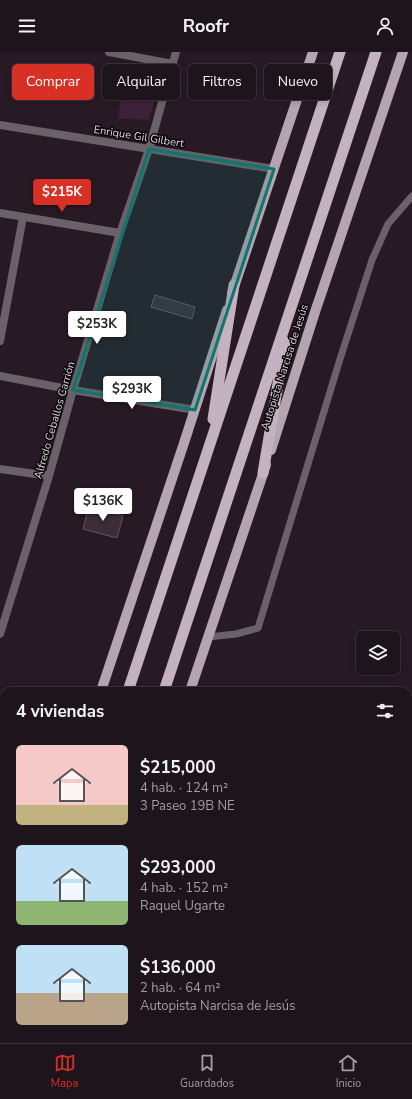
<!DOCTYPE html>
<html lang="es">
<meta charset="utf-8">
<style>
:root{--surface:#1e141c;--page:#2b2129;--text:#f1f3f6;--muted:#a19ea3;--line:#3c333b;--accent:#d93025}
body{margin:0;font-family:"Nunito Sans",sans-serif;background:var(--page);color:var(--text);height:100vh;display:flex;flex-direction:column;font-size:15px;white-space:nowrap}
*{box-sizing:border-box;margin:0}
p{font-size:13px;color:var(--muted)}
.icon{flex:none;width:22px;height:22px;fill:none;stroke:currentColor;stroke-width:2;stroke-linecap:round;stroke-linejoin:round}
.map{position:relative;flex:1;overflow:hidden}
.panel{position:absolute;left:0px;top:635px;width:412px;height:356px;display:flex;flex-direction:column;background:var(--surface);border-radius:12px 12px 0 0;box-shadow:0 2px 6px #0003,0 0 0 1px var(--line)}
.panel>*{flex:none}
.banner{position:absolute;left:12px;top:12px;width:388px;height:36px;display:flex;gap:8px}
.buttons{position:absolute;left:356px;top:579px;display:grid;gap:8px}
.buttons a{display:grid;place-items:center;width:44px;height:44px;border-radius:6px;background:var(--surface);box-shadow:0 2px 6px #0003,0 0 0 1px var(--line);font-size:20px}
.price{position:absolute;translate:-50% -34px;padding:0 9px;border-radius:4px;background:#fff;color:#222;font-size:13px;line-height:26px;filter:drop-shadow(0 1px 2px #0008)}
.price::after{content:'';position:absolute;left:50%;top:24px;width:12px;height:9px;margin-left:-6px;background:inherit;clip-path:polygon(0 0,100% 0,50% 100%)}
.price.current{background:var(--accent);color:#fff}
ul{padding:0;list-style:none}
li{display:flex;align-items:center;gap:12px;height:100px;padding:0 16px}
li span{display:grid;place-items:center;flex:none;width:112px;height:80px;border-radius:6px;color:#555}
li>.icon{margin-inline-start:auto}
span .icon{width:48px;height:48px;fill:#fffc;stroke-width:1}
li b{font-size:17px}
h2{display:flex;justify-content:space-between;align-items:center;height:48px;padding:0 16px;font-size:17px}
.tag{padding:0 14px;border-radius:6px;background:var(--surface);box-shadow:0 2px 6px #0003,0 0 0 1px var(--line);font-size:14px;line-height:36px}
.tag.current{background:var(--accent);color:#fff}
header{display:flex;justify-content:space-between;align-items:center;height:52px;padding:0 16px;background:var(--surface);font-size:18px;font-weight:700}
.dock{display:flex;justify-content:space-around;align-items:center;height:56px;border-top:1px solid var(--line);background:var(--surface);font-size:11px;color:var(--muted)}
.dock a{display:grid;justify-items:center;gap:2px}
.dock .current{color:var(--accent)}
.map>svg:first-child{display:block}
</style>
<header><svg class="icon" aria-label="menu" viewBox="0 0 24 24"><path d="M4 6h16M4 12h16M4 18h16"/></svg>Roofr<svg class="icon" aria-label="person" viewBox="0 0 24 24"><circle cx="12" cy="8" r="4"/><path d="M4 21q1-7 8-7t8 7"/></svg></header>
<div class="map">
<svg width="412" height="991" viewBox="0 0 412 991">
<rect width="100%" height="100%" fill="#281a25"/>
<!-- green -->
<path fill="#3d2138" d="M122 40 156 41 149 68 118 66Z"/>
<!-- water -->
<path fill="#7d5274" d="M408 973H412V991H361L366 987H408Z"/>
<!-- building -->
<path fill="#3c2d39" stroke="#665562" d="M155 243 195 255 192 267 151 255Z
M89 454 123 464 117 486 83 477Z"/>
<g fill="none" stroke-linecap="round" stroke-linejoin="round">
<!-- service -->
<path stroke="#6a6268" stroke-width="7" d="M208 585 236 582 258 576 340 307 372 208 388 172 412 144"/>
<!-- minor -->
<path stroke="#6a6268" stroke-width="8" d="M109 0 173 12
M0 73 274 117
M0 161 120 181
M0 289 23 165
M0 324 73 338 195 358
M0 417 49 424
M0 582 49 424 73 338 120 181 149 97 176 0
M0 915 4 918
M159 991 163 987"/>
<!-- tertiary -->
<path stroke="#6a6268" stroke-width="8" d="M0 788 4 791
M0 809 4 812"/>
<!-- primary -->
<path stroke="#b5a5b1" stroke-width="10" d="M232 241 313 0
M271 398 315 260 403 0
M101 639 183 394 227 258
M190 639 266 413
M0 945 4 933
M74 991 75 987
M86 991 87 987"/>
<!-- trunk -->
<path stroke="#c4b2c0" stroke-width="11" d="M213 367 234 233
M263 421 285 290
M128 639C199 426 269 213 340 0
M164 639C235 426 304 213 376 0
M12 991 13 987
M47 991 49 987"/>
</g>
<!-- marked area -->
<path fill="#0f766e" fill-opacity="0.2" stroke="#0f766e" stroke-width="3" stroke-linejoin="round" d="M149 97 274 117 195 358 73 338Z"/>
<g text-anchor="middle" stroke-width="3" stroke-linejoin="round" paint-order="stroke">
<!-- street labels -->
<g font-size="11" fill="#dfd6dd" stroke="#0d070c">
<text transform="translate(139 84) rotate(9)" y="4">Enrique Gil Gilbert</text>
<text transform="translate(284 315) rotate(-72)" y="4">Autopista Narcisa de Jesús</text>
<text transform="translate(54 368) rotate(-74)" y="4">Alfredo Ceballos Carrión</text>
</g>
</g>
</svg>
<div class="buttons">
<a><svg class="icon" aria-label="layers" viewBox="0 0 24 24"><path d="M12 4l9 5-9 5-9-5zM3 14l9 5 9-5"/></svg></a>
</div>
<b class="price current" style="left:62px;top:161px">$215K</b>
<b class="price" style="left:97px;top:293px">$253K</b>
<b class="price" style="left:132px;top:358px">$293K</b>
<b class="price" style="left:103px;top:470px">$136K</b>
<div class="banner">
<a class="tag current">Comprar</a>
<a class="tag">Alquilar</a>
<a class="tag">Filtros</a>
<a class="tag">Nuevo</a>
</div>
<section class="panel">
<h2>4 viviendas<svg class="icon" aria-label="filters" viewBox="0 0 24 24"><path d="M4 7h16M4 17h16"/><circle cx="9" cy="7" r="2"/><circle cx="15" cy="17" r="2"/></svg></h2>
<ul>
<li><span style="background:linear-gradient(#f6c9c9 75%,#c2b280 0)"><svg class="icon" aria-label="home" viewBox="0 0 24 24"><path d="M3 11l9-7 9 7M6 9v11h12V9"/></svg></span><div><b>$215,000</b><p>4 hab. · 124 m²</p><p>3 Paseo 19B NE</p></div></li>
<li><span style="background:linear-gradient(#bfe0f5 70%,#8fb573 0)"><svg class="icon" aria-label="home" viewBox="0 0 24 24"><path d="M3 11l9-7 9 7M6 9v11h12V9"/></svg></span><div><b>$293,000</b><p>4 hab. · 152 m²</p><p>Raquel Ugarte</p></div></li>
<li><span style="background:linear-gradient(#bfe0f5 60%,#b9a48a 0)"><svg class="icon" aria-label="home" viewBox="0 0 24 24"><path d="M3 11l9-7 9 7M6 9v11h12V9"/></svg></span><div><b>$136,000</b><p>2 hab. · 64 m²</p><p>Autopista Narcisa de Jesús</p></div></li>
</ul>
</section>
</div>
<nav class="dock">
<a class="current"><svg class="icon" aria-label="map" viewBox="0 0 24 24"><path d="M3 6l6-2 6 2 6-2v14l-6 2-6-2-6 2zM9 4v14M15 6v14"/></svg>Mapa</a>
<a><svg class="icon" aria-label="saved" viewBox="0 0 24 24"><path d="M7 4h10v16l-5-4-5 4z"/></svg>Guardados</a>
<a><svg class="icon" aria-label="home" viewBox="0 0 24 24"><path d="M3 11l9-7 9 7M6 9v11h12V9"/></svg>Inicio</a>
</nav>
